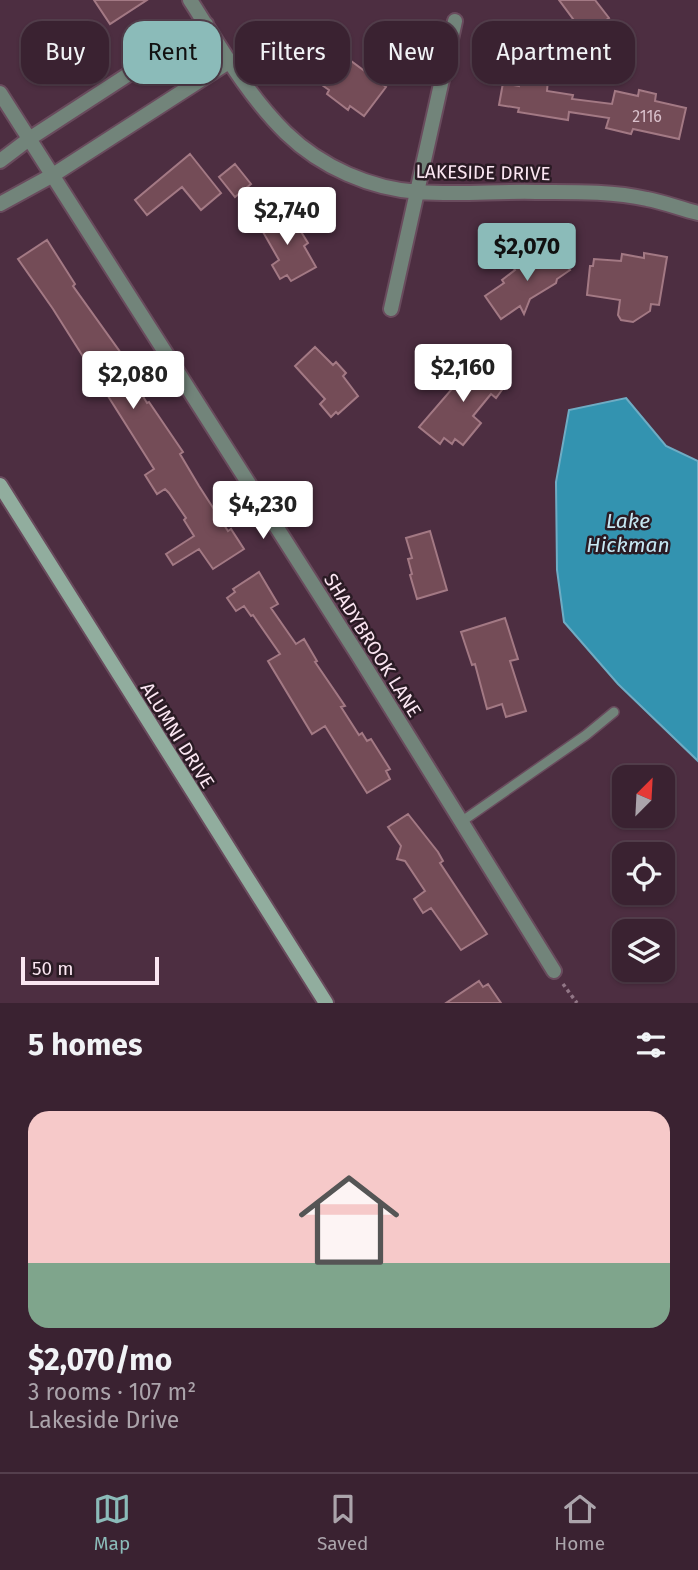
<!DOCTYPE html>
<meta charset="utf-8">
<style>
:root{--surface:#3a2231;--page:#452f3d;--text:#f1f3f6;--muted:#aba4ab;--line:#543f4d;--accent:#8bbbb9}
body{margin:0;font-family:"Fira Sans",sans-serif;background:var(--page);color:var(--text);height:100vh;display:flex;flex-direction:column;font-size:26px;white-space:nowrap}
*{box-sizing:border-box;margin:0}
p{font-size:23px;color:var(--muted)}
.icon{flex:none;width:38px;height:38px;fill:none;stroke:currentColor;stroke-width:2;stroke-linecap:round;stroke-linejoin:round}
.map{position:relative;height:1003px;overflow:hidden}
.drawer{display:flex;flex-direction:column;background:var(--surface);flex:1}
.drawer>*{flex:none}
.banner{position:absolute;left:21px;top:21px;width:656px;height:63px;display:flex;gap:14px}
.needle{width:46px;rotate:24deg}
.controls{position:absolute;left:612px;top:765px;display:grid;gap:14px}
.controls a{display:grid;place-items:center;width:63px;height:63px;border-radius:14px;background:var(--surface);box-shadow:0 2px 5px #0004,0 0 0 2px var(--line);font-size:35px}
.scale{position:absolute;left:21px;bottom:18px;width:138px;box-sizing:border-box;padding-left:7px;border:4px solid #fbe6f2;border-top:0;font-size:19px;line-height:24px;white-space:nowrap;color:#fbe6f2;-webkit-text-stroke:5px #2a1b24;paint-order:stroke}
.price{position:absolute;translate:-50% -60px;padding:0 16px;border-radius:7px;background:#fff;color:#222;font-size:23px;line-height:46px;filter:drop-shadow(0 2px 4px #0008)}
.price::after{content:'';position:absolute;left:50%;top:42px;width:21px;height:16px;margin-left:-10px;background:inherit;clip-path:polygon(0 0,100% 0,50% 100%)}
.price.selected{background:var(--accent);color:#111}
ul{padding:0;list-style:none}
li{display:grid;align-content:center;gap:14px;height:371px;padding:0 28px}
li span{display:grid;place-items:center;height:217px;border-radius:21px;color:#555}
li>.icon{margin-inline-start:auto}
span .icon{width:126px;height:126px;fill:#fffc;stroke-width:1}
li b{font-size:30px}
h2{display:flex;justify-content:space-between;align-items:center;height:84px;padding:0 28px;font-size:30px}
.pill{padding:0 24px;border-radius:21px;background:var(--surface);box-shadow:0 2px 5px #0004,0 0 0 2px var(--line);font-size:24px;line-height:63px}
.pill.selected{background:var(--accent);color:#111}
.menu{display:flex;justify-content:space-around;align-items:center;height:98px;border-top:2px solid var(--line);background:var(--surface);font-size:19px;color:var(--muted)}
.menu a{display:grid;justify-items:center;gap:4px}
.menu .selected{color:var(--accent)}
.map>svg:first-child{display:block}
</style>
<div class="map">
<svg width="698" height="1003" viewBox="0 0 698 1003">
<rect width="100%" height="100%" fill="#4d2e41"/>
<!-- water -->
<path fill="#3393b0" stroke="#6facc4" stroke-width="2" d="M626 398 666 446 698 461V761L618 684 564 622 557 570 556 482 569 410Z"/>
<!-- building -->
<path fill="#744c57" stroke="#a37984" stroke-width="2" d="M94 0H147L110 24Z
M559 0H595L609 18 585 35Z
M315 48 347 67 351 61 386 87 364 116 350 106 348 110 327 94 329 90 315 80 317 77 302 65Z
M528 76 548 79 547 91 573 95 572 99 612 104 615 91 638 96 639 90 656 94 655 101 686 108 679 139 633 129 631 134 606 128 609 118 569 112 568 120 518 112 519 108 499 105 503 83 519 86 520 80 527 81Z
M190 154 221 193 201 210 182 187 147 215 135 200Z
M235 164 251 184 235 197 219 177Z
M284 211 296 232 300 230 308 243 304 246 316 267 291 281 287 275 280 279 272 265 279 260 259 225Z
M47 240 75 284 73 286 123 356 120 359 147 403 149 402 183 452 180 454 199 486 228 531 231 529 244 549 213 569 199 549 173 565 166 554 194 536 184 520 186 518 169 493 165 489 157 494 145 475 154 469 53 309 18 259Z
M555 249 570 270 557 279 556 283 530 299 524 314 520 306 501 319 485 296 504 283 502 280 515 270 512 266 524 258 527 262 540 252 543 257Z
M644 253 667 257 659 305 651 304 650 311 633 322 621 320 618 315 620 300 587 295 590 266H593L594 259 621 261 622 254 644 258Z
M315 347 333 365 336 362 346 373 343 376 358 396 338 414 336 412 331 417 320 404 325 399 295 366Z
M474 357 507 383 496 398 491 394 473 416 481 423 463 445 455 439 452 444 444 438 440 444 419 427 458 382 456 380Z
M430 531 447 590 417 599 410 575 412 574 408 559 412 558 406 538Z
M259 572 278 604 271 608 296 644 304 639 317 661 315 662 345 706 341 707 359 735 362 733 367 741 371 739 390 769 386 771 390 779 367 793 325 726 312 734 268 661 280 654 253 615 251 616 244 606 236 611 227 598 235 592 233 589Z
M505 618 518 659 510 661 526 711 506 717 502 704 487 709 475 664 472 665 461 632Z
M408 814 438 852 443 861 440 863 487 934 461 950 431 908 423 913 414 899 425 891 405 861 397 859 401 846 388 827Z
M479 981 483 987 488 984 501 1003H446Z"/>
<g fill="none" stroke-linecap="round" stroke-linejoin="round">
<defs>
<path id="lane" d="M461 822 586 735 614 712"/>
<path id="street" d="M190 0C219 45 248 96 286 133 321 167 371 189 419 192 458 195 497 191 536 192 572 192 612 191 647 199 664 202 681 209 698 213
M0 93 358 655 554 971
M0 161 29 139 206 24
M0 204 53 175 230 61
M391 309 455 21"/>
<path id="secondary" d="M0 485 326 1003"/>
</defs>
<!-- lane casing -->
<use href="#lane" stroke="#694b5d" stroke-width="12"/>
<!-- street casing -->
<use href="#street" stroke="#694b5d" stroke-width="18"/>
<!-- secondary casing -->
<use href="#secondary" stroke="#694b5d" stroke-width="18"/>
<!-- path -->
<path stroke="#917686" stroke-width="3.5" stroke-dasharray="3.5 3.5" stroke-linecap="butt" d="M563 984 577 1003"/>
<!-- lane -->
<use href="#lane" stroke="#72847a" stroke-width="9"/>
<!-- street -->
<use href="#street" stroke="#72847a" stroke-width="14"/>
<!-- secondary -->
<use href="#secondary" stroke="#91ad9e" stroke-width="14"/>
</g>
<g text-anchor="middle" stroke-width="5" stroke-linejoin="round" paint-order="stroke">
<!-- number labels -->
<g font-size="16" fill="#d9c0cb">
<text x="647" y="122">2116</text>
</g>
<!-- street labels -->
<g font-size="19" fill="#fbe6f2" stroke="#2a1b24">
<text transform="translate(483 172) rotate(1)" y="7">LAKESIDE DRIVE</text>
<text transform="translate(373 645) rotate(58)" y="7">SHADYBROOK LANE</text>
<text transform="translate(178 735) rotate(58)" y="7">ALUMNI DRIVE</text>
</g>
<!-- water labels -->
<g font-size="21" font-style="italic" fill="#c6e7f3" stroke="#2a1b24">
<text x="628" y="528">Lake<tspan x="628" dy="24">Hickman</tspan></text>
</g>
</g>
</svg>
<div class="controls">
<a><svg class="needle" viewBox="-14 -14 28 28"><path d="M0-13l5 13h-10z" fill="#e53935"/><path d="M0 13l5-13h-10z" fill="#aba4ab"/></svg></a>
<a><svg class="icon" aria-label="locate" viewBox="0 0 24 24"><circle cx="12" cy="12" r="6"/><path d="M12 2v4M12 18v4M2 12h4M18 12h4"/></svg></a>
<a><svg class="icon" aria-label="layers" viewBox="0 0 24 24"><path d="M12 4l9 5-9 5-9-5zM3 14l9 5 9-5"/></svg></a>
</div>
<div class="scale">50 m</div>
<b class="price" style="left:287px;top:247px">$2,740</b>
<b class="price selected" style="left:527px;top:283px">$2,070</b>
<b class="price" style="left:463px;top:404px">$2,160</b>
<b class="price" style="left:133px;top:411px">$2,080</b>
<b class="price" style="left:263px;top:541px">$4,230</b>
<div class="banner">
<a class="pill">Buy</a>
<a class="pill selected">Rent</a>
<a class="pill">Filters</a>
<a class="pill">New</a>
<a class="pill">Apartment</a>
</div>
</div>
<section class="drawer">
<h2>5 homes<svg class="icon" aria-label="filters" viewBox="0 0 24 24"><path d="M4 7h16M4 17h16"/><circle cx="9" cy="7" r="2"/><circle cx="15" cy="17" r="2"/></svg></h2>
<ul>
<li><span style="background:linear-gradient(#f6c9c9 70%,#7fa58c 0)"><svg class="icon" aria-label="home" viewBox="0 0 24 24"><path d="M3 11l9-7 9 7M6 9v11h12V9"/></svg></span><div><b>$2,070/mo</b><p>3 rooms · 107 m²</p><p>Lakeside Drive</p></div></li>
</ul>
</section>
<nav class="menu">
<a class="selected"><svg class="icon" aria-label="map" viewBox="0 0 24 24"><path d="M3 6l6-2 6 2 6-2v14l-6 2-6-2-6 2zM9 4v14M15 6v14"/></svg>Map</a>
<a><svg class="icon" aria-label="saved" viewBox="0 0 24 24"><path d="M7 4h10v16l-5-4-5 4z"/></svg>Saved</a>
<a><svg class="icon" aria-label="home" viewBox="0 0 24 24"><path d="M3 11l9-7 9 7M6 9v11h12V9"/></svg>Home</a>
</nav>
